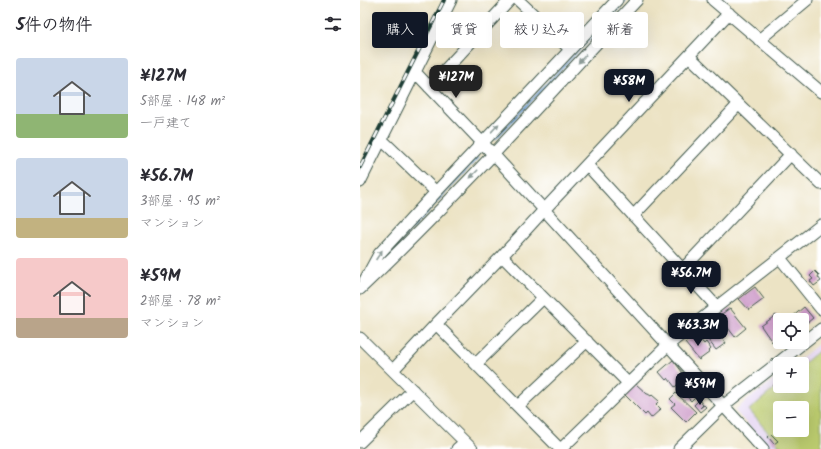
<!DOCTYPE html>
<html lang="ja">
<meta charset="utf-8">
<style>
:root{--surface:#fff;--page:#f7f7f7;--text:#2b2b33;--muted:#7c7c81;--accent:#111827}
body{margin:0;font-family:Kalam,"Klee One",sans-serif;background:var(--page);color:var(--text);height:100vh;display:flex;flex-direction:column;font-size:15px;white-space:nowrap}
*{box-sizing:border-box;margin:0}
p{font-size:13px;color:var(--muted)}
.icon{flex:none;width:22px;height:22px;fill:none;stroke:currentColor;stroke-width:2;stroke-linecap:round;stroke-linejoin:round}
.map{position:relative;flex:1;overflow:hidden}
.side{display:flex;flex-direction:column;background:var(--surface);width:360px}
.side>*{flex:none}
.top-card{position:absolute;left:12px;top:12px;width:380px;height:36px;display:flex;gap:8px}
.fabs{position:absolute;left:413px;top:313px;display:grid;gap:8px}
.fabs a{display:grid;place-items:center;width:36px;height:36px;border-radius:4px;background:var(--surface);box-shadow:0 4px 16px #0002;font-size:20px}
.price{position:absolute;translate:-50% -34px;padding:0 9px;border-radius:8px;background:var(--accent);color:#fff;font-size:13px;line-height:26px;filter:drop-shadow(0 1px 2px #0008)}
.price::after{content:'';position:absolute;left:50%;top:24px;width:12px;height:9px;margin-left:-6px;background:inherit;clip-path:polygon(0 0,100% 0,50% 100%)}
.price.current{background:#222;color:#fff}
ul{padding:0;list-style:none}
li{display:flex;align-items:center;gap:12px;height:100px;padding:0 16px}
li span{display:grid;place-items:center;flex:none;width:112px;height:80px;border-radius:4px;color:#555}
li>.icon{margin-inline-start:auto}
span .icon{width:48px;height:48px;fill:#fffc;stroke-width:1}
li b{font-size:17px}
h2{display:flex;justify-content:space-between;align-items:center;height:48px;padding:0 16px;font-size:17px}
.chip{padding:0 14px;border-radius:4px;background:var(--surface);box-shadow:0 4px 16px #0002;font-size:14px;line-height:36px}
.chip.current{background:var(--accent);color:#fff}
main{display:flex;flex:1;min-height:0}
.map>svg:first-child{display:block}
</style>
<main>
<section class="side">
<h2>5件の物件<svg class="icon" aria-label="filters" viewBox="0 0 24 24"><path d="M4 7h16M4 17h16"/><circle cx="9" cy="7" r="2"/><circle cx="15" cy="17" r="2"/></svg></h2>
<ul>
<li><span style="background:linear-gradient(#c9d6e8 70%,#8fb573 0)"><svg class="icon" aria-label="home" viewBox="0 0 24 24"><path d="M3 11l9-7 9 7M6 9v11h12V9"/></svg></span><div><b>¥127M</b><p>5部屋 · 148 m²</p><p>一戸建て</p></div></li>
<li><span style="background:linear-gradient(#c9d6e8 75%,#c2b280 0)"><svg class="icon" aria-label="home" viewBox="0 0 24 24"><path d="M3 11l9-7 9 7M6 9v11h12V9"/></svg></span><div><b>¥56.7M</b><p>3部屋 · 95 m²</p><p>マンション</p></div></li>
<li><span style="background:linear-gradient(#f6c9c9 75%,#b9a48a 0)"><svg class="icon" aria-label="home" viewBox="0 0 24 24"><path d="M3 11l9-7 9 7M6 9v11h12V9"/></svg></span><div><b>¥59M</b><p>2部屋 · 78 m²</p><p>マンション</p></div></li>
</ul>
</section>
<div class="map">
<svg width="461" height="449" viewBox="0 0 461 449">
<rect width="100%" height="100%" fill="#fff"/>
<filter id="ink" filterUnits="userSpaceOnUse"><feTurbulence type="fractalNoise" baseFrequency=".025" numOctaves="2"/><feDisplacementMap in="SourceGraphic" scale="8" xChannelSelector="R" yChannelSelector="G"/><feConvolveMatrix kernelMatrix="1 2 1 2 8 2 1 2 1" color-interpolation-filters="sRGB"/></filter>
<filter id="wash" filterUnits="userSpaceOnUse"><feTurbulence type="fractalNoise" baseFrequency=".012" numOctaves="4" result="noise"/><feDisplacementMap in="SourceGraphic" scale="16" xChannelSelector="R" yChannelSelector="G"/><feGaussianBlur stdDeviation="0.9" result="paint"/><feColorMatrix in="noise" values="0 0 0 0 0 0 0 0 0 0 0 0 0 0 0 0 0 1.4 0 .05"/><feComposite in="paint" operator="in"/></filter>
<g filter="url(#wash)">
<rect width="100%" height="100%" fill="#ece3c4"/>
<!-- built -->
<path fill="#e3d3f2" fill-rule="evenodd" d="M461 342V449H410L376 412V409L420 375V386H442V364H434ZM420 408H442V430H420Z"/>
<!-- green -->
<path fill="#bbcb6e" stroke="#6d8451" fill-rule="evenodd" d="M461 349V449H422L389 410 420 384V386H442V365ZM420 408H442V430H420Z"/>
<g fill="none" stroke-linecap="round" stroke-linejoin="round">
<!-- stream -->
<path stroke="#6fa5dc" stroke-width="2.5" d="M136 138 266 0
M24 258 117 158"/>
</g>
<g id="blocks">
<!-- building -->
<path fill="#cc99c8" d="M455 271 459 275 458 277 461 281 454 286 450 281 453 279 450 276Z
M395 287 404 299 389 310 379 299Z
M444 307 453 318 442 327V320H433L431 318Z
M370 308 386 328 375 337 359 316Z
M416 315 420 319V335L412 342 401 326Z
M354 327 366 343 356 350 345 336 346 335 345 334Z
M336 334 344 344 346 342 351 349 349 351 350 352 339 360 325 343Z
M444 358 446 361 443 363 445 366 442 368V364H436Z
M313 360 326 377 315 387 308 378 306 380 299 372Z
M334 378 341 386 337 390 336 389 339 393 331 401 321 390Z
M419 381 420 386 415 389 413 386Z
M276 384 287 394H288L291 396 292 395 299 401 296 404 301 409 291 418 287 413 285 415 265 395Z
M316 393 336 412 326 422 311 407 315 404 310 399Z
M339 400 343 405 340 408 344 405 346 407 340 412 334 405Z
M411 434 418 441 414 444 408 437Z"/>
</g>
</g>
<g filter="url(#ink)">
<use href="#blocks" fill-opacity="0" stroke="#3e564a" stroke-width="1"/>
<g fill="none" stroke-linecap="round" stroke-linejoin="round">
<defs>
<path id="minor" d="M158 0 210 49
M353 0 461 92
M399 40 447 0
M329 56 461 184
M55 72 133 154 403 449
M69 87 150 0
M21 139 76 192
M227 165 356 306
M0 182 91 0
M273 216 378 105
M142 256 268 383
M420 258 461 309
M323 269 431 154
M5 280 19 254 76 192 257 0
M0 289C97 197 186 97 277 0
M76 324 200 449
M0 338 112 449
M116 364 183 298
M33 370 76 324 142 256 184 210 369 13
M158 406 227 341
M0 442 53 390
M97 449 105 442
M201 449 308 345 461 225
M319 449 364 405 461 329"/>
</defs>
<!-- minor casing -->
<use href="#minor" stroke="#3e564a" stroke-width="13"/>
<!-- minor -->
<use href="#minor" stroke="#fff" stroke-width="11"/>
<defs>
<path id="rail" d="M0 167 84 0"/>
</defs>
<!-- rail casing -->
<use href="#rail" stroke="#1f3d34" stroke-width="4"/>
<!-- rail -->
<use href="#rail" stroke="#fff" stroke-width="2.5" stroke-dasharray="8" stroke-linecap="butt"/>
</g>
<!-- one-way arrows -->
<defs><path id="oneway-solid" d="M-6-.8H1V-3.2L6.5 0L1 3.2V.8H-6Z"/></defs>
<g fill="#8f9e9a">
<use href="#oneway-solid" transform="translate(222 59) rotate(133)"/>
<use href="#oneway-solid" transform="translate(135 128) rotate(-47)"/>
<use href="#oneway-solid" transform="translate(114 174) rotate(134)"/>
<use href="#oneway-solid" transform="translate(19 255) rotate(-56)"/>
</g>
</g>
</svg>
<div class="fabs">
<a><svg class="icon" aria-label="locate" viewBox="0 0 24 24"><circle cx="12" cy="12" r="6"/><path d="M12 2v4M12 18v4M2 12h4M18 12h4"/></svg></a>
<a>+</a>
<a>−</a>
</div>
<b class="price current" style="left:96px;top:99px">¥127M</b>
<b class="price" style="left:269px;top:103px">¥58M</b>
<b class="price" style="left:331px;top:295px">¥56.7M</b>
<b class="price" style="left:338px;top:347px">¥63.3M</b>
<b class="price" style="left:340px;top:406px">¥59M</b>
<div class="top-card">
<a class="chip current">購入</a>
<a class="chip">賃貸</a>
<a class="chip">絞り込み</a>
<a class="chip">新着</a>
</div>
</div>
</main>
